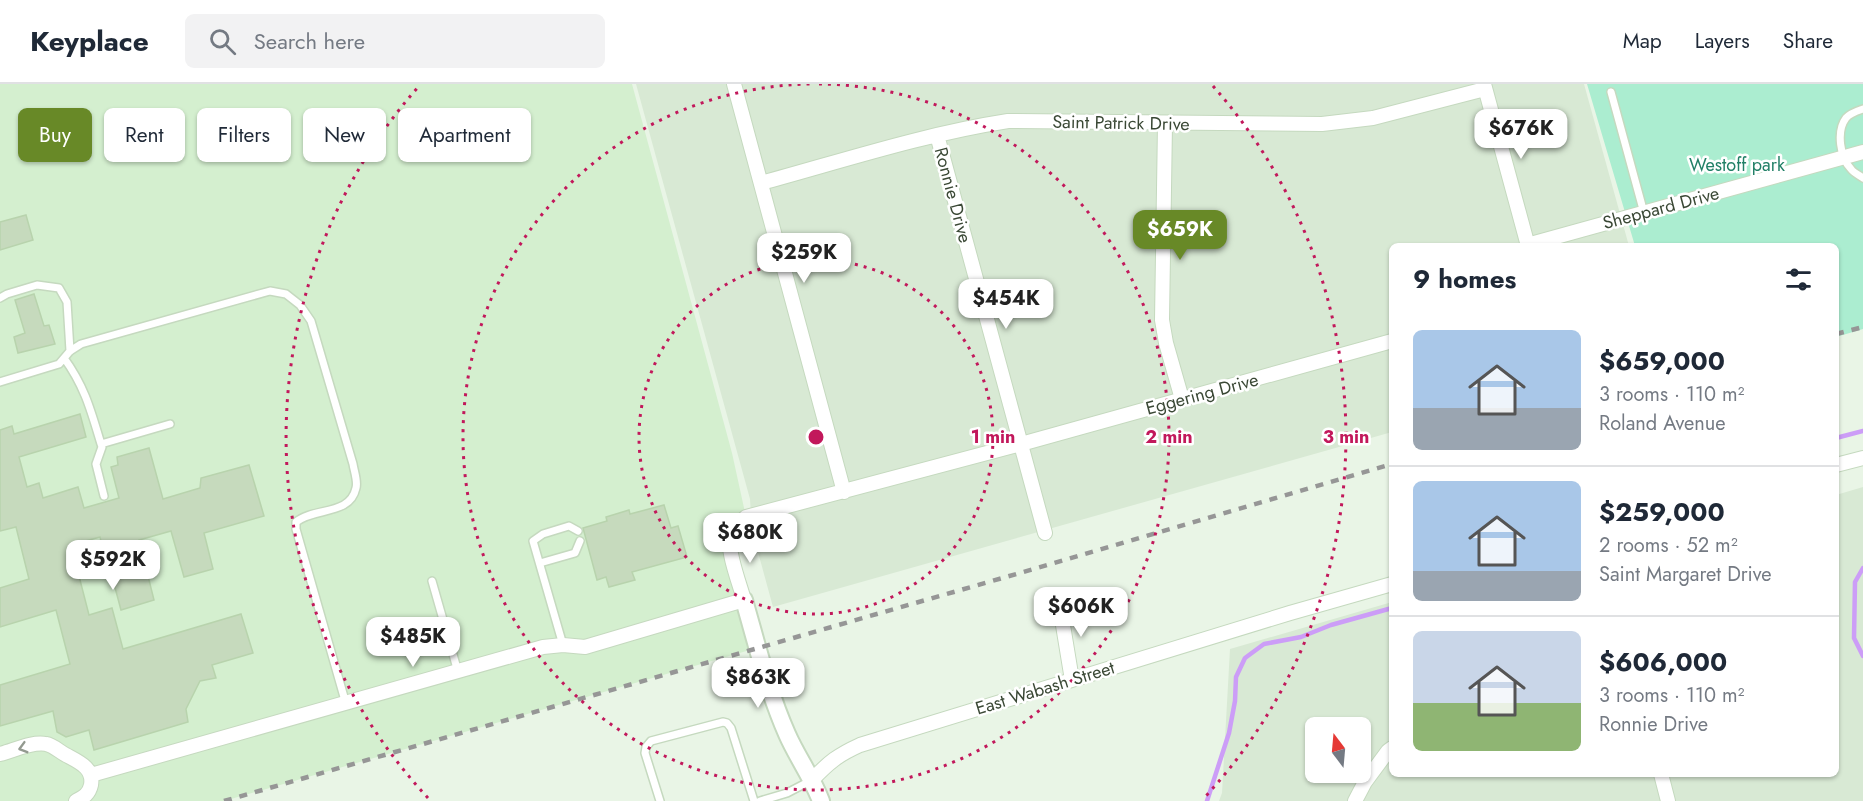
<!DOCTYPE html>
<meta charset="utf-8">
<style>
:root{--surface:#fff;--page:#f2f2f3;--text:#1f2937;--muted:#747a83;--line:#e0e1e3;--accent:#688927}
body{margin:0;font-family:Jost,sans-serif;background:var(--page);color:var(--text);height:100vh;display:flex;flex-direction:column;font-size:22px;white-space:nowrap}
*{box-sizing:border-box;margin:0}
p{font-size:20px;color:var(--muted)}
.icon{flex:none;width:33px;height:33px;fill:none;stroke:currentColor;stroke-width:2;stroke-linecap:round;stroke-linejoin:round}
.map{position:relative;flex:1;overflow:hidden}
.details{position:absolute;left:1389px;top:159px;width:450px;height:534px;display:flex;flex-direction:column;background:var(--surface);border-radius:9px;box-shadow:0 2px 4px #0004}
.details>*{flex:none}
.guide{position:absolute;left:18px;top:24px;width:570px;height:54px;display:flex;gap:12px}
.needle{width:39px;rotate:344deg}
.fabs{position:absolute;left:1305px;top:633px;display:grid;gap:12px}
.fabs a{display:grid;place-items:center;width:66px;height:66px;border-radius:9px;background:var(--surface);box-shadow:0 2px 4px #0004;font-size:30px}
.price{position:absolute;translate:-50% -51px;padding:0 14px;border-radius:12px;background:#fff;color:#222;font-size:20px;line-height:39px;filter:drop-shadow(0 2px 3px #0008)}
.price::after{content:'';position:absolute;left:50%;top:36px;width:18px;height:14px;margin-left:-9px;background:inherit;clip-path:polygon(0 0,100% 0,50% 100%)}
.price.on{background:var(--accent);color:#fff}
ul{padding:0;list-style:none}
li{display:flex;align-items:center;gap:18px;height:150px;padding:0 24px}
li+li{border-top:2px solid var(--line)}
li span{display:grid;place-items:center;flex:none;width:168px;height:120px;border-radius:9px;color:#555}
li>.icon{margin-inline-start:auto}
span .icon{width:72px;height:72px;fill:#fffc;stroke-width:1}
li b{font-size:26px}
h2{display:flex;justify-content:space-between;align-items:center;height:72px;padding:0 24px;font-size:26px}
.tag{padding:0 21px;border-radius:9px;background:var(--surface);box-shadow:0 2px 4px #0004;font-size:21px;line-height:54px}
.tag.on{background:var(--accent);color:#fff}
header{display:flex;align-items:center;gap:36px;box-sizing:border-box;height:84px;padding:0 30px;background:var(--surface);border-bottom:2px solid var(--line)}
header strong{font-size:28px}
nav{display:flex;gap:33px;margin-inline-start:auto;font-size:21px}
.search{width:420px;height:54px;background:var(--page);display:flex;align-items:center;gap:15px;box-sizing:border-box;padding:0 21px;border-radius:9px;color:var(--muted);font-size:22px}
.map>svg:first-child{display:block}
</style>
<header>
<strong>Keyplace</strong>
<div class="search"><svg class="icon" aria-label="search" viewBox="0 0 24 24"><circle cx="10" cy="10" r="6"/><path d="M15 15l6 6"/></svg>Search here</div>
<nav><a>Map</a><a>Layers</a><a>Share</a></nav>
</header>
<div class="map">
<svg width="1863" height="717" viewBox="0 0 1863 717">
<rect width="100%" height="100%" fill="#e9f5e6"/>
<!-- residential -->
<path fill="#d8e9d4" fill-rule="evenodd" d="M636 0H1584L1629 162H1392V348L773 523 752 446 750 415Z
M1863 403V717H1219L1222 709 1230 565 1392 518V690H1836V411ZM1316 644H1360V688H1316Z"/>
<!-- education -->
<path fill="#d4efcf" d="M0 0H632L732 369 746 433 730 454 757 564 224 717H0Z"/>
<!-- green -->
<path fill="#abedd0" d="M1587 0H1863V245L1836 253V162H1635Z"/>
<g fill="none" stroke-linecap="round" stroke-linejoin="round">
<!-- stream -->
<path stroke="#cc9df7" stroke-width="4.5" d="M1836 354 1863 347
M1863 484 1855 498 1854 554 1863 572
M1207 717 1229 649 1235 617 1236 593 1245 574 1264 560 1301 553 1331 541 1392 524"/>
</g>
<!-- building -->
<path fill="#c6dabd" stroke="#b8d3ad" stroke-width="1.5" d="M26 131 33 156 0 166V138Z
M34 210 44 242 49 241 55 260 18 269 14 253 25 249 15 216Z
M80 330 86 353 19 373 27 403 39 399 43 414 78 403 84 424 119 414 111 383 118 381 117 373 149 364 163 415 200 404 201 394 249 381 264 432 204 449 213 485 184 493 171 447 139 456 154 516 121 526 105 466H103L100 453 71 461 89 531 112 524 123 565 241 530 253 569 212 581 216 594 200 597 186 625 188 638 94 666 89 646 66 653 57 648 53 627 0 642V601L70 580 56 526 0 543V504L29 495 16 443 0 447V346L12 342 14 350Z
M664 421 671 444 678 442 687 473 632 488 635 496 609 503 606 493 597 496 583 444 607 437 606 433 629 426 630 430Z"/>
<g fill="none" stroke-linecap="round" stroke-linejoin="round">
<defs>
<path id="service" d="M1611 8 1644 129
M1863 25C1857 27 1850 29 1846 34 1836 47 1840 74 1851 85 1854 89 1859 91 1863 94
M0 214 7 210 37 201 59 204 67 218 70 267
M64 274C85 303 91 327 101 360L102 363 96 380 104 412
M0 298 59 280 70 267 81 260 270 207 286 210 300 221 311 237 353 380C354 387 358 397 356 404 350 432 314 423 296 438V445L346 620
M101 360 170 340
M540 479 575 469 580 457
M432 497 458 588
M563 561 533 457 543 450 569 442 578 447
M660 717 645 669 646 663 651 657 723 638 727 639 731 644 754 717
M760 717 787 709 812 696"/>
<path id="minor" d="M734 0 844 408
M1484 0 1528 162
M1165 40 1162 236 1166 259 1182 315
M937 51 1045 449
M761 99C842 77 924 50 1008 37L1322 40 1373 34 1485 5
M1527 161 1863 68
M1836 381 1863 374
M1059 517 1072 596
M0 670C13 667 32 657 46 660 53 661 60 668 66 671 79 678 94 684 91 701 89 710 84 713 76 717
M1661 690 1668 717
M91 691 543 563 563 561 585 563 744 516C740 501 728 470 730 456 731 446 739 439 746 433L1021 360 1392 257
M812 696C829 678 838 671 860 661L1290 529 1392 500
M1355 717 1365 698 1388 667 1392 664"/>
<path id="tertiary" d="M744 516C757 561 768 607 787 650 797 673 812 693 821 717"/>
</defs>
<!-- service casing -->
<use href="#service" stroke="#c5d9bf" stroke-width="10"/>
<!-- minor casing -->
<use href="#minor" stroke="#c5d9bf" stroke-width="16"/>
<!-- tertiary casing -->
<use href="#tertiary" stroke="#c5d9bf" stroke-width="20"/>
<!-- service -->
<use href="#service" stroke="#fff" stroke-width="7"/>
<!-- minor -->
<use href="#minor" stroke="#fff" stroke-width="14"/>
<!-- tertiary -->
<use href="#tertiary" stroke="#fff" stroke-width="16"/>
<!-- rail -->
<path stroke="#969696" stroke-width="4.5" stroke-dasharray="8 8" stroke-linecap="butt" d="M1836 250 1863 243
M224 717 1006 493 1392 380"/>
</g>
<!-- one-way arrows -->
<defs><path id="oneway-chevron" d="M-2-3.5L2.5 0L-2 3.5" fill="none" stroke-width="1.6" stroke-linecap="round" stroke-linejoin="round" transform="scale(1.5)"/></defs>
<use stroke="#939a90" href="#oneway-chevron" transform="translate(23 664) rotate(164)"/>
<!-- distance rings -->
<g fill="none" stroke="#c2185b" stroke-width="3" stroke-dasharray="3 6">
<circle cx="816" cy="353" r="177"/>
<path d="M819 0A353 353 0 1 1 813 0"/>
<path d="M428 714A530 530 0 0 1 419 2M1213 2A530 530 0 0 1 1204 714"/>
</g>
<g text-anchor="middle" stroke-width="5" stroke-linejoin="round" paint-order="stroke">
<!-- street labels -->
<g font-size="18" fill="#3a4835" stroke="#fff">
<text transform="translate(1121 39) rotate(1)" y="6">Saint Patrick Drive</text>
<text transform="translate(953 111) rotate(75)" y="6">Ronnie Drive</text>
<text transform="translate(1661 124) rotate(-15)" y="6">Sheppard Drive</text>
<text transform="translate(1202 310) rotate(-15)" y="6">Eggering Drive</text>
<text transform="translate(1045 604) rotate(-17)" y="6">East Wabash Street</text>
</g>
<!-- park labels -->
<g font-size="18" fill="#228067" stroke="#fff">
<text x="1737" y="87">Westoff park</text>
</g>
</g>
<circle cx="816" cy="353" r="9" fill="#c2185b" stroke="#fff" stroke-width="3"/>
<g font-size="18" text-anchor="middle" font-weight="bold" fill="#c2185b" stroke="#fff" stroke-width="5" stroke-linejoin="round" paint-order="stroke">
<text x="993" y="359">1 min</text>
<text x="1169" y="359">2 min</text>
<text x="1346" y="359">3 min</text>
</g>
</svg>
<div class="fabs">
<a><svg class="needle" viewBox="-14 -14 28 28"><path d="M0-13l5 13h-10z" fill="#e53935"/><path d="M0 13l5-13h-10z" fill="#747a83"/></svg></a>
</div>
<b class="price" style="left:1521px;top:76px">$676K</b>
<b class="price on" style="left:1180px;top:177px">$659K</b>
<b class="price" style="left:804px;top:200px">$259K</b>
<b class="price" style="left:1006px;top:246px">$454K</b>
<b class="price" style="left:750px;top:480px">$680K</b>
<b class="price" style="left:113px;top:507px">$592K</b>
<b class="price" style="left:1081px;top:554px">$606K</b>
<b class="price" style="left:413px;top:584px">$485K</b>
<b class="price" style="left:758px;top:625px">$863K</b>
<div class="guide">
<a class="tag on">Buy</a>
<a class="tag">Rent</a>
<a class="tag">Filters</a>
<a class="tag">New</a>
<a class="tag">Apartment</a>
</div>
<section class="details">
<h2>9 homes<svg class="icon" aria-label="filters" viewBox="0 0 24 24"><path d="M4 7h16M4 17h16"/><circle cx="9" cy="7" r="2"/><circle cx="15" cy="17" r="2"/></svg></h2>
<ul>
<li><span style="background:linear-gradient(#a9c7e8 65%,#9aa5b1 0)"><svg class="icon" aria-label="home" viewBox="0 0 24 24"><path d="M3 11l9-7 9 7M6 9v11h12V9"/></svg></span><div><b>$659,000</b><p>3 rooms · 110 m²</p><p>Roland Avenue</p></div></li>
<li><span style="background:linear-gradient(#a9c7e8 75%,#9aa5b1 0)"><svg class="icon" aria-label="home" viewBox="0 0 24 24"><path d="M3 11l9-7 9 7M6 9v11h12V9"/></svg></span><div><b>$259,000</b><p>2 rooms · 52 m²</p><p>Saint Margaret Drive</p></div></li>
<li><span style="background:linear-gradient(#c9d6e8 60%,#8fb573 0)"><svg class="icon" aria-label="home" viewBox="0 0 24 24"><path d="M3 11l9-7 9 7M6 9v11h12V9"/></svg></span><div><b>$606,000</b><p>3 rooms · 110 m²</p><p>Ronnie Drive</p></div></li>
</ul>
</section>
</div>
